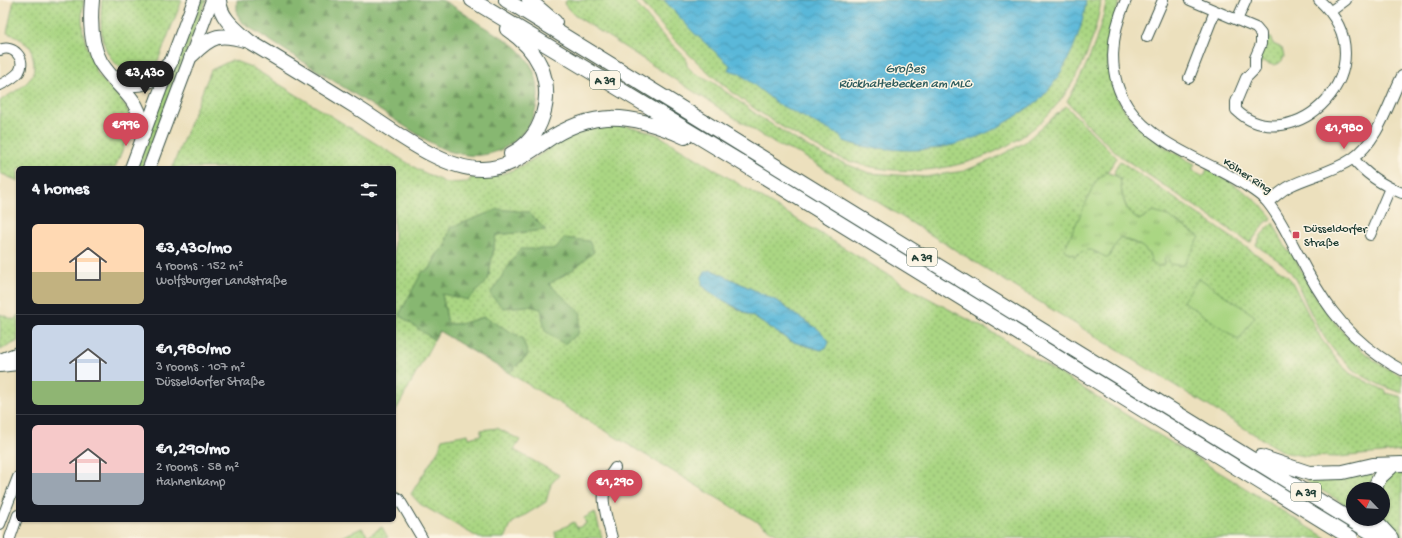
<!DOCTYPE html>
<meta charset="utf-8">
<style>
:root{--surface:#171b24;--page:#20242c;--text:#f1f3f6;--muted:#9ea1a6;--line:#363941;--accent:#d1495b}
body{margin:0;font-family:"Gochi Hand",sans-serif;background:var(--page);color:var(--text);height:100vh;display:flex;flex-direction:column;font-size:15px;white-space:nowrap}
*{box-sizing:border-box;margin:0}
p{font-size:13px;color:var(--muted)}
.icon{flex:none;width:22px;height:22px;fill:none;stroke:currentColor;stroke-width:2;stroke-linecap:round;stroke-linejoin:round}
.map{position:relative;flex:1;overflow:hidden}
.side{position:absolute;left:16px;top:166px;width:380px;height:356px;display:flex;flex-direction:column;background:var(--surface);border-radius:6px;box-shadow:0 1px 3px #0004}
.side>*{flex:none}
.needle{width:26px;rotate:295deg}
.controls{position:absolute;left:1346px;top:482px;display:grid;gap:8px}
.controls a{display:grid;place-items:center;width:44px;height:44px;border-radius:50%;background:var(--surface);box-shadow:0 1px 3px #0004;font-size:20px}
.price{position:absolute;translate:-50% -34px;padding:0 9px;border-radius:14px;background:var(--accent);color:#fff;font-size:13px;line-height:26px;filter:drop-shadow(0 1px 2px #0008)}
.price::after{content:'';position:absolute;left:50%;top:24px;width:12px;height:9px;margin-left:-6px;background:inherit;clip-path:polygon(0 0,100% 0,50% 100%)}
.price.active{background:#222;color:#fff}
ul{padding:0;list-style:none}
li{display:flex;align-items:center;gap:12px;height:100px;padding:0 16px}
li+li{border-top:1px solid var(--line)}
li span{display:grid;place-items:center;flex:none;width:112px;height:80px;border-radius:6px;color:#555}
li>.icon{margin-inline-start:auto}
span .icon{width:48px;height:48px;fill:#fffc;stroke-width:1}
li b{font-size:17px}
h2{display:flex;justify-content:space-between;align-items:center;height:48px;padding:0 16px;font-size:17px}
.map>svg:first-child{display:block}
</style>
<div class="map">
<svg width="1402" height="538" viewBox="0 0 1402 538">
<defs>
<pattern id="grass-dots" width="8" height="8" patternUnits="userSpaceOnUse"><rect width="8" height="8" fill="#aad683"/><path d="M2 2h.1M6 6h.1" fill="none" stroke="#8aaf6c" stroke-width="1.8" stroke-linecap="round"/></pattern>
<pattern id="forest-firs" width="22" height="20" patternUnits="userSpaceOnUse"><rect width="22" height="20" fill="#87b771"/><path d="M5 1l3.5 6h-7zM16 11l3.5 6h-7z" fill="#6e965e"/></pattern>
<pattern id="park-tufts" width="24" height="20" patternUnits="userSpaceOnUse"><rect width="24" height="20" fill="#aad683"/><path d="M3 7l-1-3M5 7V3M7 7l1-3M15 17l-1-3M17 17v-4M19 17l1-3" fill="none" stroke="#8aaf6c"/></pattern>
<pattern id="water-waves" width="16" height="10" patternUnits="userSpaceOnUse"><rect width="16" height="10" fill="#5ab8d9"/><path d="M0 5q4-4 8 0t8 0" fill="none" stroke="#4a97b1"/></pattern>
</defs>
<rect width="100%" height="100%" fill="#fcf5e5"/>
<filter id="ink" filterUnits="userSpaceOnUse"><feTurbulence type="fractalNoise" baseFrequency=".025" numOctaves="2"/><feDisplacementMap in="SourceGraphic" scale="8" xChannelSelector="R" yChannelSelector="G"/><feConvolveMatrix kernelMatrix="1 2 1 2 8 2 1 2 1" color-interpolation-filters="sRGB"/></filter>
<filter id="wash" filterUnits="userSpaceOnUse"><feTurbulence type="fractalNoise" baseFrequency=".012" numOctaves="4" result="noise"/><feDisplacementMap in="SourceGraphic" scale="16" xChannelSelector="R" yChannelSelector="G"/><feGaussianBlur stdDeviation="0.9" result="paint"/><feColorMatrix in="noise" values="0 0 0 0 0 0 0 0 0 0 0 0 0 0 0 0 0 1.4 0 .05"/><feComposite in="paint" operator="in"/></filter>
<g filter="url(#wash)">
<rect width="100%" height="100%" fill="#ece0bd"/>
<!-- grass -->
<path fill="url(#grass-dots)" stroke="#648a5c" fill-rule="evenodd" d="M14 0H84C79 27 84 41 94 65 96 69 96 73 99 76 108 88 126 100 129 115 132 132 121 152 115 168H18V181L0 173V101C12 92 34 84 34 67 34 61 32 54 31 48L16 36 7 33Z
M102 0H182L155 68C144 75 139 76 127 71 99 58 100 26 102 0Z
M199 0H206L142 168H136Z
M567 0H633L663 36 686 58 687 66 694 73 711 81 760 117 796 140 823 155 869 173 925 177 964 171 994 159 1024 143 1066 106 1117 158 1107 172 1096 182 1065 250 1075 256 1084 250 1091 249 1097 254 1120 237 1143 247 1150 255 1168 258 1183 266 1153 212 1139 220C1123 211 1122 194 1120 178L1114 174 1116 167 1120 161 1285 274 1291 280 1321 339 1340 364 1351 374 1386 391V393L1402 397V451L1339 457 1304 456 1283 452 800 154 777 145 573 14 564 4Z
M640 0H1101C1093 56 1066 109 1017 140 967 170 908 179 852 162 831 156 812 144 794 134 733 98 684 55 640 0Z
M1107 0 1120 1C1088 83 1122 127 1195 164L1192 170 1204 176 1207 169C1232 182 1255 196 1272 218L1265 223 1251 242 1247 241 1120 156 1087 124 1067 101C1088 66 1098 40 1107 0Z
M1269 38H1272L1273 44 1282 48 1284 57C1280 66 1272 67 1264 61L1260 65 1259 57Z
M232 60 251 67 419 170 446 183 468 182 471 178C530 180 550 133 603 125 621 123 641 129 658 135L915 291 995 334 1326 538H784L509 373 528 355 484 317 460 324H448L442 294 488 280 496 235 545 230 528 212 450 228 445 246 437 254 430 269 399 314 434 340 394 414V168H172L211 70ZM712 270 779 302 793 313 818 329 827 338 821 350 790 341 755 318 732 306Z
M1273 223 1288 252 1291 251C1298 263 1303 275 1310 287 1331 323 1363 359 1402 376V393C1352 377 1330 354 1308 307 1301 294 1298 280 1288 269 1280 260 1266 253 1256 245L1262 234Z
M0 314 14 320 18 315V341L0 350Z
M497 428 520 440 514 450 559 475 551 484 546 502 512 523 505 538H479L420 504 411 494 439 449 442 439 468 434 469 438 481 435V430Z
M1402 470V537C1379 523 1383 514 1383 489H1379C1384 479 1391 472 1402 470Z
M1370 473 1374 476 1367 489H1353V509L1306 481Z
M595 512 602 538H556L555 532 574 522 577 528 586 524 584 518Z
M382 527 388 538H339L362 528 368 536Z"/>
<!-- forest -->
<path fill="url(#forest-firs)" stroke="#537a52" d="M237 0C283 0 330 0 376 0 397 0 420 0 440 0 448 1 473 20 481 25 492 32 507 39 517 48 567 94 520 170 456 153 446 151 437 146 428 141L244 24 237 14Z
M498 209 528 212 546 230 496 235 488 280 468 300 442 294 448 324H460L484 317 522 338 528 354 509 373 439 331 434 340 399 315 422 272 430 269 437 254 445 246 450 228Z
M564 238 589 241 594 252 571 271 549 284 581 313 578 334 564 344 545 331 541 309 528 306 503 308 490 294 520 249H556Z"/>
<!-- park -->
<path fill="url(#park-tufts)" stroke="#648a5c" d="M1107 172 1120 178C1122 194 1123 212 1139 220L1153 212 1168 216 1200 237 1183 266 1170 264 1168 258 1165 257 1164 264 1158 267 1152 263C1149 246 1135 243 1120 237L1108 258C1092 251 1091 245 1075 256L1064 250 1096 181Z"/>
<!-- pitch -->
<path fill="#aad683" stroke="#648a5c" d="M1199 278 1255 316 1239 340 1183 301Z"/>
<!-- water -->
<path fill="url(#water-waves)" stroke="#3c7a86" d="M664 0H1086C1083 32 1064 76 1041 98 1035 104 1027 108 1021 113 980 141 939 154 889 149 872 148 857 147 842 140L839 135 778 104 739 73 728 70 730 65 694 33Z
M712 270 779 302 793 313 818 329 827 338 829 342 827 347 821 350 790 341 755 318 712 294 702 285V276L706 271Z"/>
</g>
<g filter="url(#ink)">
<g fill="none" stroke-linecap="round" stroke-linejoin="round">
<defs>
<path id="minor" d="M1126 0C1111 34 1106 74 1128 107 1155 146 1204 159 1242 183 1251 189 1262 195 1268 203 1281 219 1289 238 1299 256 1319 295 1341 330 1379 356 1386 361 1394 366 1402 370
M1190 0 1256 28 1261 34V44L1255 58V69L1246 78 1236 102V110C1291 163 1393 68 1319 0
M1331 11 1346 0
M1237 20 1246 0
M1147 37 1163 0
M0 50C13 44 27 59 19 72 14 78 6 82 0 85
M1189 78 1215 11
M1353 158C1366 175 1382 185 1402 193
M1268 202C1275 197 1282 190 1290 186 1310 176 1333 172 1352 159 1379 140 1388 104 1402 76
M1370 235 1390 188
M394 496 399 499 422 538
M0 524 18 477
M10 538 18 515
M612 538C605 511 596 492 615 468"/>
<path id="major" d="M131 168 194 0
M149 168 212 0
M0 360 18 353
M0 366 18 364"/>
<path id="highway" d="M92 0C90 21 90 44 101 63 119 91 142 97 143 135
M219 0C220 19 237 30 250 42 287 64 324 87 361 110 394 131 443 170 482 169 506 169 524 156 543 143 593 108 631 113 685 137
M472 0 737 160 1351 538
M506 0 1380 538
M529 0 555 22
M507 29C520 38 533 50 540 65 554 97 543 138 511 154
M192 55C213 34 220 33 248 41
M115 78C140 91 152 82 170 63
M1261 457 1309 473 1343 472 1373 465 1402 464
M1374 489 1380 477 1393 465
M1375 519 1378 524 1391 538"/>
</defs>
<!-- minor casing -->
<use href="#minor" stroke="#3e5549" stroke-width="12"/>
<!-- major casing -->
<use href="#major" stroke="#3e5549" stroke-width="14"/>
<!-- highway casing -->
<use href="#highway" stroke="#3e5549" stroke-width="16"/>
<!-- minor -->
<use href="#minor" stroke="#fff" stroke-width="10"/>
<!-- major -->
<use href="#major" stroke="#fff" stroke-width="12"/>
<!-- highway -->
<use href="#highway" stroke="#fff" stroke-width="14"/>
</g>
</g>
<!-- markers -->
<rect fill="#d1495b" stroke="#fcf5e5" stroke-width="1.5" x="1292" y="231" width="8" height="8" rx="2"/>
<g text-anchor="middle" stroke-width="3" stroke-linejoin="round" paint-order="stroke">
<!-- shield labels -->
<g fill="#fcf5e5" stroke="#617469" stroke-width="1">
<rect x="590" y="71" width="30" height="18" rx="3"/>
<rect x="907" y="248" width="30" height="18" rx="3"/>
<rect x="1291" y="483" width="30" height="18" rx="3"/>
</g>
<g font-size="11" font-weight="bold" fill="#1f3d34">
<text x="605" y="84">A 39</text>
<text x="922" y="261">A 39</text>
<text x="1306" y="496">A 39</text>
</g>
<!-- street labels -->
<g font-size="12" fill="#1f3d34" stroke="#fcf5e5">
<text transform="translate(1248 175) rotate(33)" y="4">Kölner Ring</text>
</g>
<!-- poi labels -->
<g font-size="12" fill="#1f3d34" stroke="#fcf5e5" text-anchor="start">
<text x="1304" y="232">Düsseldorfer<tspan x="1304" dy="14">Straße</tspan></text>
</g>
<!-- water labels -->
<g font-size="13" font-style="italic" fill="#2e5c5d" stroke="#fcf5e5">
<text x="905" y="72">Großes<tspan x="905" dy="15">Rückhaltebecken am MLC</tspan></text>
</g>
</g>
</svg>
<div class="controls">
<a><svg class="needle" viewBox="-14 -14 28 28"><path d="M0-13l5 13h-10z" fill="#e53935"/><path d="M0 13l5-13h-10z" fill="#9ea1a6"/></svg></a>
</div>
<b class="price active" style="left:145px;top:95px">€3,430</b>
<b class="price" style="left:126px;top:147px">€996</b>
<b class="price" style="left:1344px;top:150px">€1,980</b>
<b class="price" style="left:615px;top:504px">€1,290</b>
<section class="side">
<h2>4 homes<svg class="icon" aria-label="filters" viewBox="0 0 24 24"><path d="M4 7h16M4 17h16"/><circle cx="9" cy="7" r="2"/><circle cx="15" cy="17" r="2"/></svg></h2>
<ul>
<li><span style="background:linear-gradient(#ffd9b3 60%,#c2b280 0)"><svg class="icon" aria-label="home" viewBox="0 0 24 24"><path d="M3 11l9-7 9 7M6 9v11h12V9"/></svg></span><div><b>€3,430/mo</b><p>4 rooms · 152 m²</p><p>Wolfsburger Landstraße</p></div></li>
<li><span style="background:linear-gradient(#c9d6e8 70%,#8fb573 0)"><svg class="icon" aria-label="home" viewBox="0 0 24 24"><path d="M3 11l9-7 9 7M6 9v11h12V9"/></svg></span><div><b>€1,980/mo</b><p>3 rooms · 107 m²</p><p>Düsseldorfer Straße</p></div></li>
<li><span style="background:linear-gradient(#f6c9c9 60%,#9aa5b1 0)"><svg class="icon" aria-label="home" viewBox="0 0 24 24"><path d="M3 11l9-7 9 7M6 9v11h12V9"/></svg></span><div><b>€1,290/mo</b><p>2 rooms · 58 m²</p><p>Hahnenkamp</p></div></li>
</ul>
</section>
</div>
